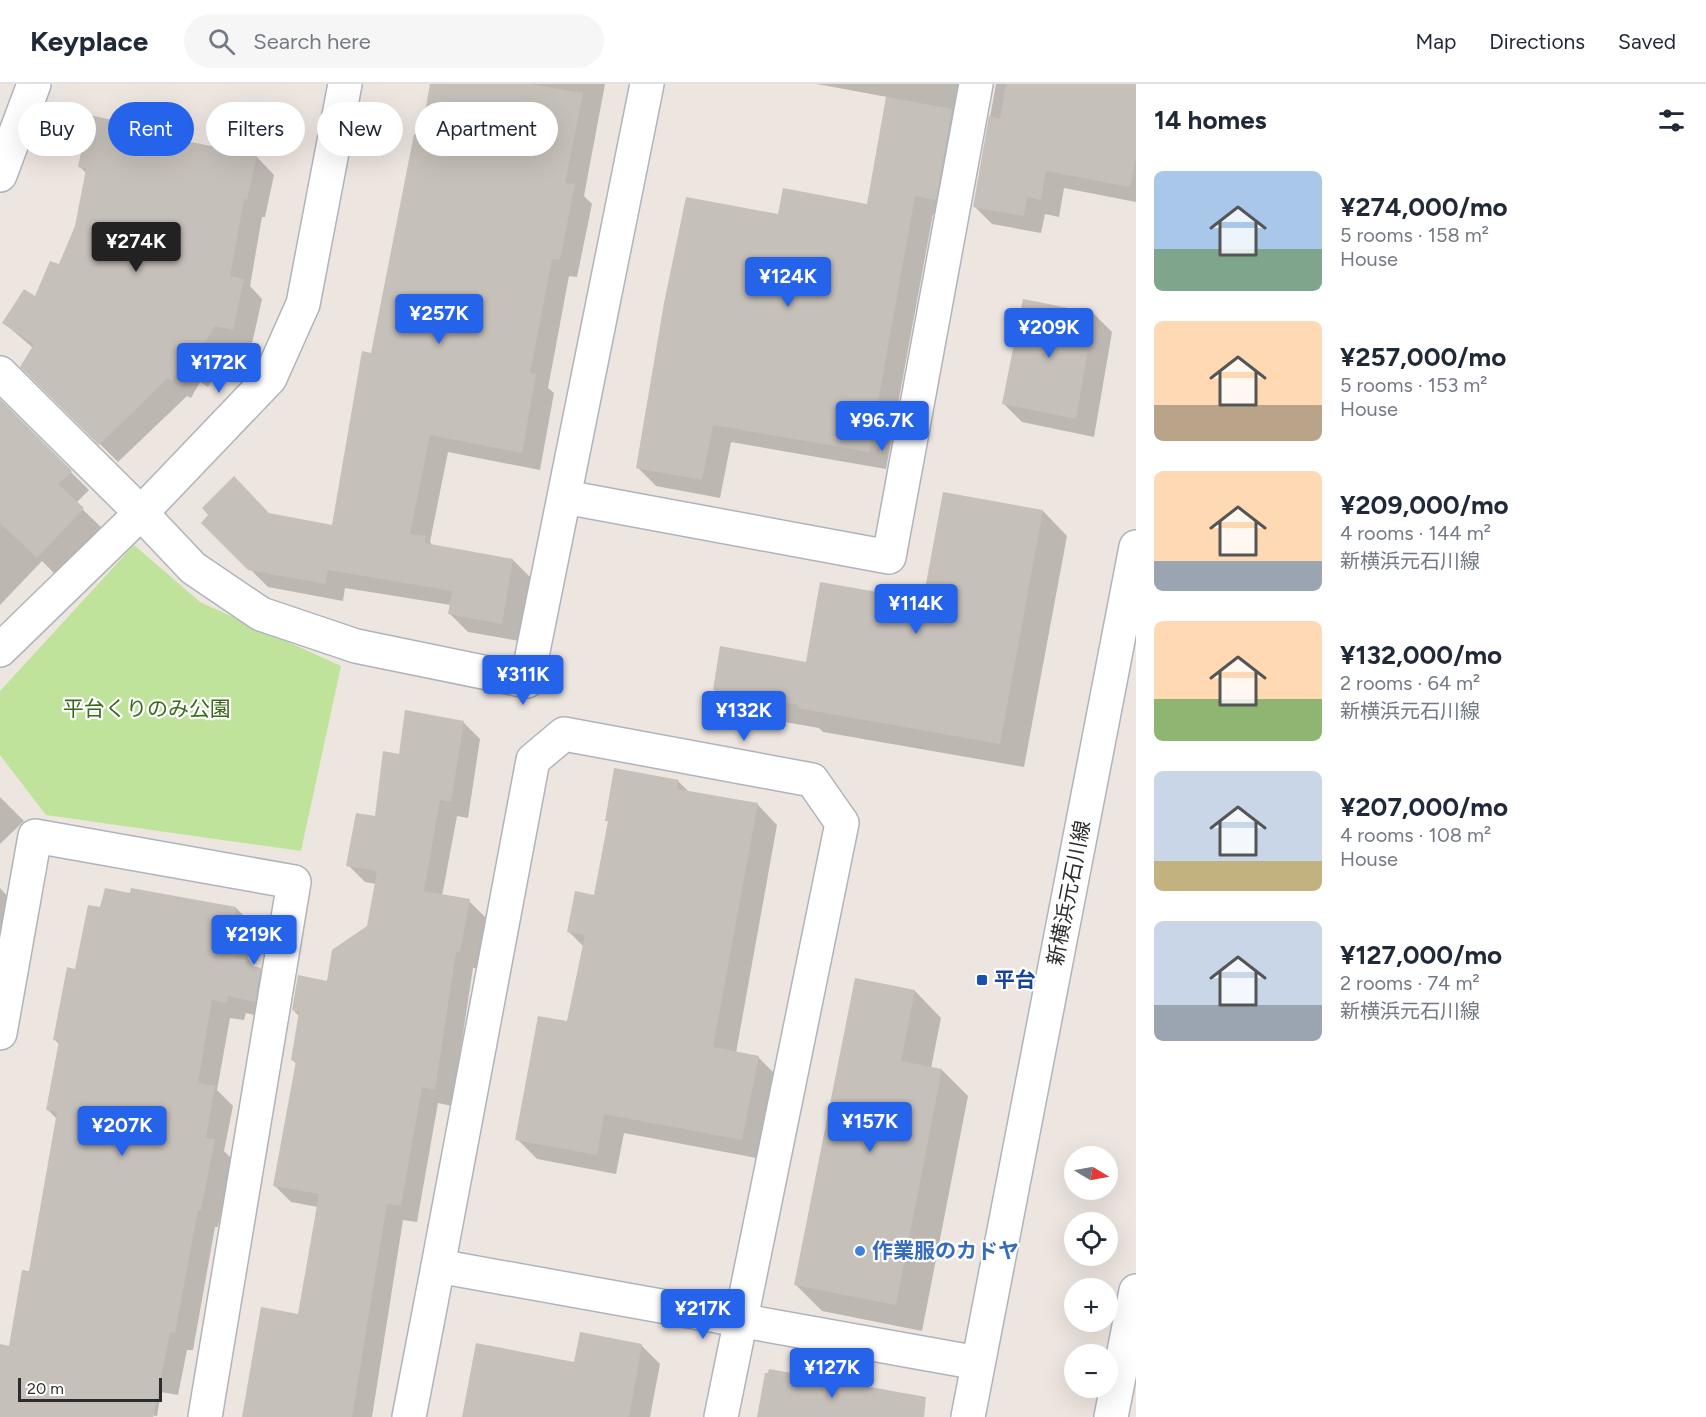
<!DOCTYPE html>
<meta charset="utf-8">
<style>
:root{--surface:#fff;--page:#f6f6f7;--text:#1f2937;--muted:#747a83;--line:#e0e1e3;--accent:#2563eb}
body{margin:0;font-family:Figtree,"Noto Sans JP",sans-serif;background:var(--page);color:var(--text);height:100vh;display:flex;flex-direction:column;font-size:22px;white-space:nowrap}
*{box-sizing:border-box;margin:0}
p{font-size:20px;color:var(--muted)}
.icon{flex:none;width:33px;height:33px;fill:none;stroke:currentColor;stroke-width:2;stroke-linecap:round;stroke-linejoin:round}
.map{position:relative;flex:1;overflow:hidden}
.side{display:flex;flex-direction:column;background:var(--surface);width:570px}
.side>*{flex:none}
.top-card{position:absolute;left:18px;top:18px;width:570px;height:54px;display:flex;gap:12px}
.needle{width:39px;rotate:100deg}
.buttons{position:absolute;left:1064px;top:1062px;display:grid;gap:12px}
.buttons a{display:grid;place-items:center;width:54px;height:54px;border-radius:50%;background:var(--surface);box-shadow:0 6px 24px #0002;font-size:30px}
.scale{position:absolute;left:18px;bottom:15px;width:144px;box-sizing:border-box;padding-left:6px;border:3px solid #2c2c2c;border-top:0;font-size:16px;line-height:21px;white-space:nowrap;color:#2c2c2c;-webkit-text-stroke:4px #fff;paint-order:stroke}
.price{position:absolute;translate:-50% -51px;padding:0 14px;border-radius:6px;background:var(--accent);color:#fff;font-size:20px;line-height:39px;filter:drop-shadow(0 2px 3px #0008)}
.price::after{content:'';position:absolute;left:50%;top:36px;width:18px;height:14px;margin-left:-9px;background:inherit;clip-path:polygon(0 0,100% 0,50% 100%)}
.price.on{background:#222;color:#fff}
ul{padding:0;list-style:none}
li{display:flex;align-items:center;gap:18px;height:150px;padding:0 18px}
li span{display:grid;place-items:center;flex:none;width:168px;height:120px;border-radius:9px;color:#555}
li>.icon{margin-inline-start:auto}
span .icon{width:72px;height:72px;fill:#fffc;stroke-width:1}
li b{font-size:26px}
h2{display:flex;justify-content:space-between;align-items:center;height:72px;padding:0 18px;font-size:26px}
.pill{padding:0 21px;border-radius:27px;background:var(--surface);box-shadow:0 6px 24px #0002;font-size:21px;line-height:54px}
.pill.on{background:var(--accent);color:#fff}
header{display:flex;align-items:center;gap:36px;box-sizing:border-box;height:84px;padding:0 30px;background:var(--surface);border-bottom:2px solid var(--line)}
header strong{font-size:28px}
nav{display:flex;gap:33px;margin-inline-start:auto;font-size:21px}
.search{width:420px;height:54px;background:var(--page);display:flex;align-items:center;gap:15px;box-sizing:border-box;padding:0 21px;border-radius:33px;color:var(--muted);font-size:22px}
main{display:flex;flex:1;min-height:0}
.map>svg:first-child{display:block}
</style>
<header>
<strong>Keyplace</strong>
<div class="search"><svg class="icon" aria-label="search" viewBox="0 0 24 24"><circle cx="10" cy="10" r="6"/><path d="M15 15l6 6"/></svg>Search here</div>
<nav><a>Map</a><a>Directions</a><a>Saved</a></nav>
</header>
<main>
<div class="map">
<svg width="1136" height="1333" viewBox="0 0 1136 1333">
<rect width="100%" height="100%" fill="#ede5df"/>
<!-- green -->
<path fill="#c0e39c" d="M134 461 200 518 341 582 301 767 46 731 0 671V607Z"/>
<!-- shadow -->
<path fill="#0003" d="M431 0H605L584 112 592 120 577 193 569 192 548 304 554 309 540 386 448 368 430 458 434 463 513 476 531 494 520 557 468 548 450 530 451 521 345 504 343 517 268 503 204 439 269 431 333 443 423 53Z
M817 0H989L953 133 933 130 886 385 731 358 720 414 656 402 638 384 779 131 868 121 887 13Z
M996 0H1136V118L1064 104 1059 133 1045 130 1041 149 992 140 974 122Z
M155 46 164 54 256 72 274 91 265 133H262L250 202 262 215 251 264 234 260 208 303 200 298 191 314 187 312 118 378 22 282 33 264 4 239 36 215 60 182 76 142 86 89 80 83Z
M1094 230 1112 248 1094 353 1022 338 1004 320Z
M0 318 89 406 76 419 101 443 56 491 42 477 0 521Z
M1043 427 1067 452 1024 683 823 648 819 644 739 630 714 605 807 580 924 518Z
M463 638 480 655 468 734 457 732 442 812 469 817 486 834 477 884H473L452 1022 438 1019 417 1138 403 1136 372 1333H243L299 1232 318 1123 291 1118 274 1101 297 980 292 976 300 933 293 926 328 898 369 843 376 800 365 798 348 781 376 734 400 671Z
M678 697 690 709 757 720 777 741 736 969 758 973 778 993 762 1075 624 1049 616 1090 537 1075 517 1055 568 939 584 863 568 847 595 812 609 739 607 736Z
M0 713 24 737 0 760Z
M0 804 10 815 0 874Z
M132 811 236 824 254 842 248 874 255 884 260 885 278 903 273 935 246 929 244 936 230 934 217 1006 233 1022 224 1067 232 1075 218 1143H215L193 1266H187L178 1311 161 1308 157 1332 144 1330V1333H0V1318L30 1189 57 1035 47 1025 60 961 55 956 76 887 101 825Z
M856 896 915 907 941 934 931 984 942 986 968 1012 922 1247 822 1227 796 1201Z
M641 1261 660 1280 650 1333H464L576 1279Z"/>
<!-- building -->
<path fill="#c6c0ba" d="M430 0H528L583 9 565 99 575 100 560 176 552 175 530 289 536 290 522 369 430 351 410 450 426 452 425 459 513 475 502 540 448 530 452 507 328 486 325 500 248 486 201 439 208 431 202 424 234 392 269 429 332 441 362 267 371 269 414 50 421 51Z
M1006 0H1136V73L1130 103 1046 87 1041 116 1027 113 1024 132 973 123 989 32 1000 35Z
M886 13 952 25 936 116 915 112 869 368 713 341 702 396 636 384 664 219 686 113 778 130 783 104 867 120Z
M89 31 156 45 155 51 257 71 247 116 244 115 230 192 244 195 233 246 215 242 189 285 181 281 172 297 168 294 99 361 20 283 34 260 2 239 24 205 35 212 50 177 59 180 75 142 86 85 78 83Z
M1023 215 1094 229 1076 335 1002 320Z
M0 315 72 387 58 400 84 424 37 474 0 439Z
M943 408 1043 426 1000 660 797 624 798 621 713 606 720 562 806 578 820 498 923 516Z
M405 626 464 637 451 718 440 716 424 807 470 815 460 868H456L435 1006 422 1003 401 1122 387 1120 352 1333H242L261 1223 298 1230 319 1110 273 1102 296 977 291 976 299 928 292 926 298 891 327 897 332 866 367 842 377 787 346 782 356 729 375 732 383 667 399 670Z
M614 684 679 696 677 705 758 719 713 963 759 972 742 1056 604 1030 597 1071 515 1056 538 932 567 937 585 851 567 848 575 807 594 811 608 737H605Z
M105 804 130 809 131 804 236 823 230 860 238 862 236 874 246 876 245 880 261 884 255 918 228 912 227 919 212 916 198 999 215 1002 206 1054 215 1055 201 1126H198L175 1249 170 1248 153 1333H0V1260L9 1262 22 1186 29 1187 57 1028 46 1026 59 957 53 956 67 883 75 885 88 821 100 823Z
M855 894 915 906 901 977 942 985 896 1221 794 1201Z
M580 1248 642 1260 629 1333H462L476 1259 574 1278Z
M769 1285 926 1313 924 1333H757L765 1289H768Z"/>
<g fill="none" stroke-linecap="round" stroke-linejoin="round">
<defs>
<path id="street" d="M0 91 34 0
M0 289 141 429 193 484 261 530 356 562 527 597 647 0
M565 413 889 473 976 0
M0 949 35 752 294 798 205 1333
M438 1182 533 676 564 650 812 696 842 739 721 1333"/>
<path id="secondary" d="M0 566 141 429 270 294 303 220 345 0
M409 1333 438 1182 978 1279
M968 1333 1136 463
M1111 1333 1136 1207"/>
</defs>
<!-- street casing -->
<use href="#street" stroke="#afb4bc" stroke-width="36"/>
<!-- secondary casing -->
<use href="#secondary" stroke="#afb4bc" stroke-width="36"/>
<!-- street -->
<use href="#street" stroke="#fff" stroke-width="33"/>
<!-- secondary -->
<use href="#secondary" stroke="#fff" stroke-width="33"/>
</g>
<!-- markers -->
<rect fill="#1a4fb4" stroke="#fff" stroke-width="2" x="976" y="890" width="12" height="12" rx="3"/>
<circle fill="#3f7fe0" stroke="#fff" stroke-width="2" cx="860" cy="1167" r="6"/>
<g text-anchor="middle" stroke-width="4.5" stroke-linejoin="round" paint-order="stroke">
<!-- park labels -->
<g font-size="21" fill="#39691c" stroke="#fff">
<text x="147" y="632">平台くりのみ公園</text>
</g>
<!-- street labels -->
<g font-size="21" fill="#2c2c2c" stroke="#fff">
<text transform="translate(1069 809) rotate(-79)" y="7">新横浜元石川線</text>
</g>
<!-- transit labels -->
<g font-size="21" font-weight="bold" fill="#164399" stroke="#fff" text-anchor="start">
<text x="994" y="903">平台</text>
</g>
<!-- shop labels -->
<g font-size="21" font-weight="bold" fill="#366cbe" stroke="#fff" text-anchor="start">
<text x="872" y="1174">作業服のカドヤ</text>
</g>
</g>
</svg>
<div class="buttons">
<a><svg class="needle" viewBox="-14 -14 28 28"><path d="M0-13l5 13h-10z" fill="#e53935"/><path d="M0 13l5-13h-10z" fill="#747a83"/></svg></a>
<a><svg class="icon" aria-label="locate" viewBox="0 0 24 24"><circle cx="12" cy="12" r="6"/><path d="M12 2v4M12 18v4M2 12h4M18 12h4"/></svg></a>
<a>+</a>
<a>−</a>
</div>
<div class="scale">20 m</div>
<b class="price on" style="left:136px;top:189px">¥274K</b>
<b class="price" style="left:788px;top:224px">¥124K</b>
<b class="price" style="left:439px;top:261px">¥257K</b>
<b class="price" style="left:1049px;top:275px">¥209K</b>
<b class="price" style="left:219px;top:310px">¥172K</b>
<b class="price" style="left:882px;top:368px">¥96.7K</b>
<b class="price" style="left:916px;top:551px">¥114K</b>
<b class="price" style="left:523px;top:622px">¥311K</b>
<b class="price" style="left:744px;top:658px">¥132K</b>
<b class="price" style="left:254px;top:882px">¥219K</b>
<b class="price" style="left:870px;top:1069px">¥157K</b>
<b class="price" style="left:122px;top:1073px">¥207K</b>
<b class="price" style="left:703px;top:1256px">¥217K</b>
<b class="price" style="left:832px;top:1315px">¥127K</b>
<div class="top-card">
<a class="pill">Buy</a>
<a class="pill on">Rent</a>
<a class="pill">Filters</a>
<a class="pill">New</a>
<a class="pill">Apartment</a>
</div>
</div>
<section class="side">
<h2>14 homes<svg class="icon" aria-label="filters" viewBox="0 0 24 24"><path d="M4 7h16M4 17h16"/><circle cx="9" cy="7" r="2"/><circle cx="15" cy="17" r="2"/></svg></h2>
<ul>
<li><span style="background:linear-gradient(#a9c7e8 65%,#7fa58c 0)"><svg class="icon" aria-label="home" viewBox="0 0 24 24"><path d="M3 11l9-7 9 7M6 9v11h12V9"/></svg></span><div><b>¥274,000/mo</b><p>5 rooms · 158 m²</p><p>House</p></div></li>
<li><span style="background:linear-gradient(#ffd9b3 70%,#b9a48a 0)"><svg class="icon" aria-label="home" viewBox="0 0 24 24"><path d="M3 11l9-7 9 7M6 9v11h12V9"/></svg></span><div><b>¥257,000/mo</b><p>5 rooms · 153 m²</p><p>House</p></div></li>
<li><span style="background:linear-gradient(#ffd9b3 75%,#9aa5b1 0)"><svg class="icon" aria-label="home" viewBox="0 0 24 24"><path d="M3 11l9-7 9 7M6 9v11h12V9"/></svg></span><div><b>¥209,000/mo</b><p>4 rooms · 144 m²</p><p>新横浜元石川線</p></div></li>
<li><span style="background:linear-gradient(#ffd9b3 65%,#8fb573 0)"><svg class="icon" aria-label="home" viewBox="0 0 24 24"><path d="M3 11l9-7 9 7M6 9v11h12V9"/></svg></span><div><b>¥132,000/mo</b><p>2 rooms · 64 m²</p><p>新横浜元石川線</p></div></li>
<li><span style="background:linear-gradient(#c9d6e8 75%,#c2b280 0)"><svg class="icon" aria-label="home" viewBox="0 0 24 24"><path d="M3 11l9-7 9 7M6 9v11h12V9"/></svg></span><div><b>¥207,000/mo</b><p>4 rooms · 108 m²</p><p>House</p></div></li>
<li><span style="background:linear-gradient(#c9d6e8 70%,#9aa5b1 0)"><svg class="icon" aria-label="home" viewBox="0 0 24 24"><path d="M3 11l9-7 9 7M6 9v11h12V9"/></svg></span><div><b>¥127,000/mo</b><p>2 rooms · 74 m²</p><p>新横浜元石川線</p></div></li>
</ul>
</section>
</main>
